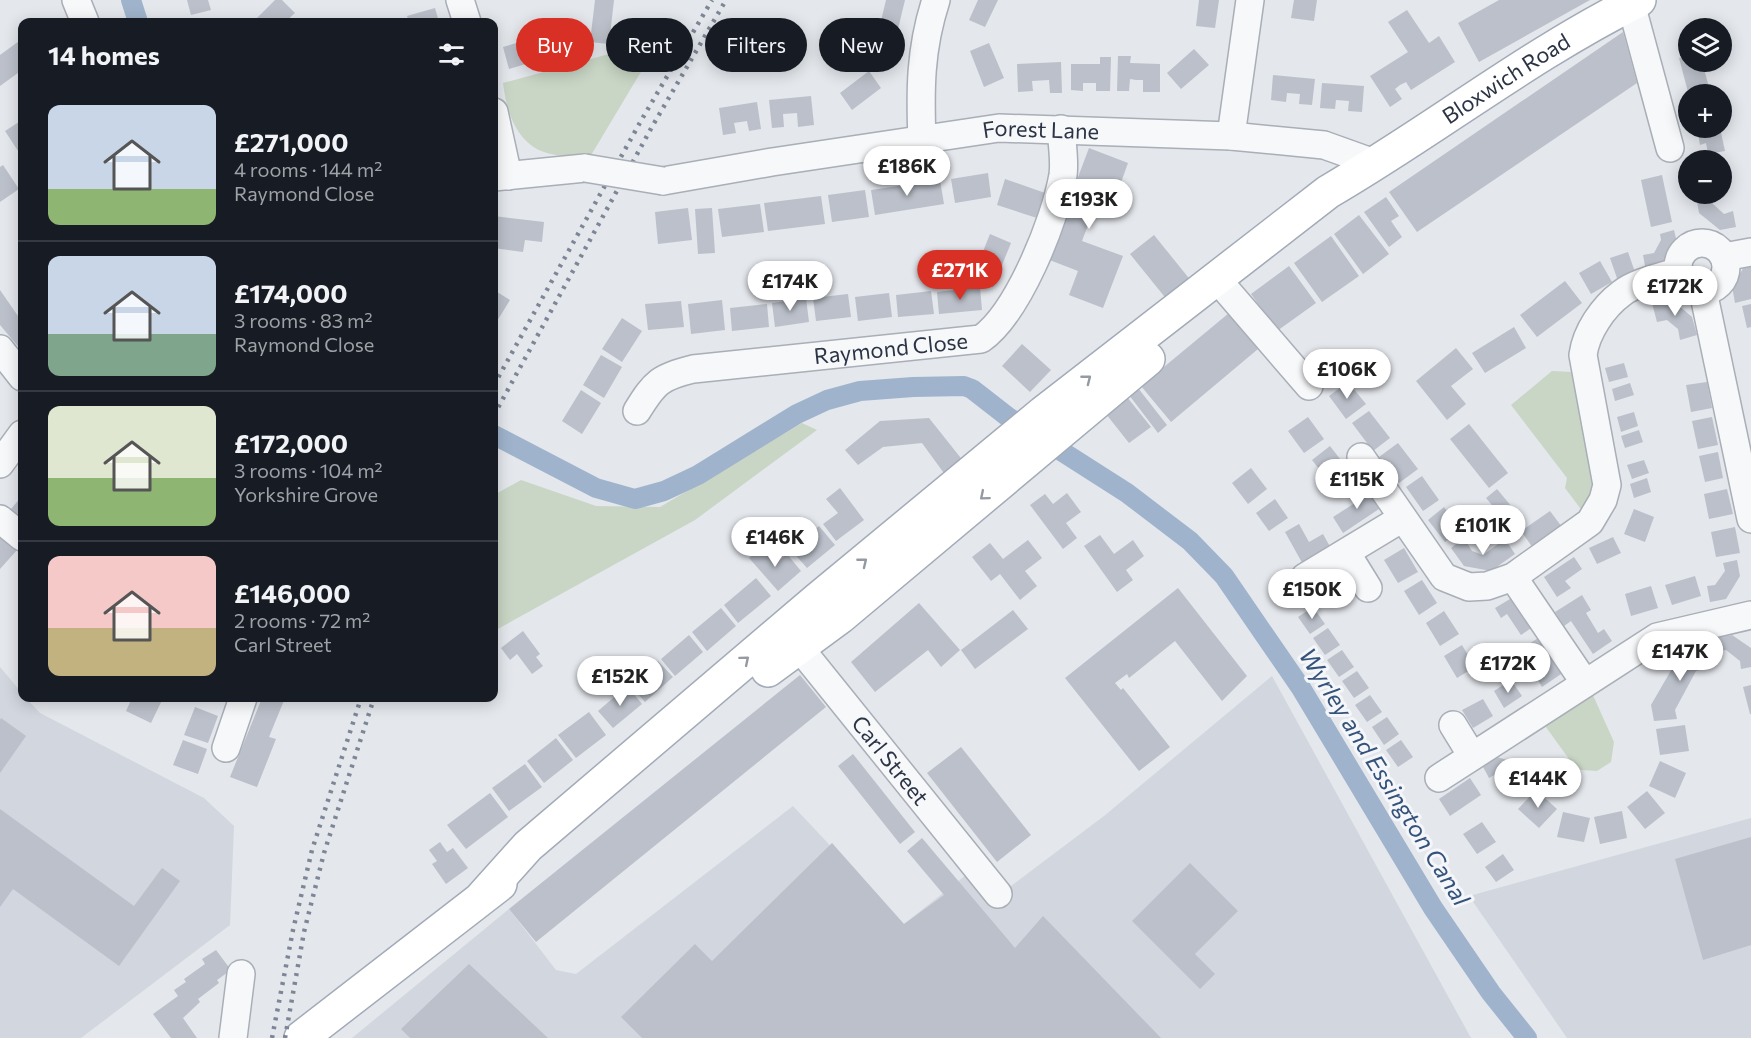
<!DOCTYPE html>
<meta charset="utf-8">
<style>
:root{--surface:#171b24;--page:#242831;--text:#f1f3f6;--muted:#9ea1a6;--line:#363941;--accent:#d93025}
body{margin:0;font-family:Commissioner,sans-serif;background:var(--page);color:var(--text);height:100vh;display:flex;flex-direction:column;font-size:22px;white-space:nowrap}
*{box-sizing:border-box;margin:0}
p{font-size:20px;color:var(--muted)}
.icon{flex:none;width:33px;height:33px;fill:none;stroke:currentColor;stroke-width:2;stroke-linecap:round;stroke-linejoin:round}
.map{position:relative;flex:1;overflow:hidden}
.sheet{position:absolute;left:18px;top:18px;width:480px;height:684px;display:flex;flex-direction:column;background:var(--surface);border-radius:12px;box-shadow:0 3px 15px #0003}
.sheet>*{flex:none}
.hud{position:absolute;left:516px;top:18px;width:570px;height:54px;display:flex;gap:12px}
.fabs{position:absolute;left:1678px;top:18px;display:grid;gap:12px}
.fabs a{display:grid;place-items:center;width:54px;height:54px;border-radius:50%;background:var(--surface);box-shadow:0 3px 15px #0003;font-size:30px}
.price{position:absolute;translate:-50% -51px;padding:0 14px;border-radius:21px;background:#fff;color:#222;font-size:20px;line-height:39px;filter:drop-shadow(0 2px 3px #0008)}
.price::after{content:'';position:absolute;left:50%;top:36px;width:18px;height:14px;margin-left:-9px;background:inherit;clip-path:polygon(0 0,100% 0,50% 100%)}
.price.current{background:var(--accent);color:#fff}
ul{padding:0;list-style:none}
li{display:flex;align-items:center;gap:18px;height:150px;padding:0 30px}
li+li{border-top:2px solid var(--line)}
li span{display:grid;place-items:center;flex:none;width:168px;height:120px;border-radius:12px;color:#555}
li>.icon{margin-inline-start:auto}
span .icon{width:72px;height:72px;fill:#fffc;stroke-width:1}
li b{font-size:26px}
h2{display:flex;justify-content:space-between;align-items:center;height:72px;padding:0 30px;font-size:26px}
.chip{padding:0 21px;border-radius:27px;background:var(--surface);box-shadow:0 3px 15px #0003;font-size:21px;line-height:54px}
.chip.current{background:var(--accent);color:#fff}
.map>svg:first-child{display:block}
</style>
<div class="map">
<svg width="1751" height="1038" viewBox="0 0 1751 1038">
<rect width="100%" height="100%" fill="#e4e7ec"/>
<!-- built -->
<path fill="#d2d6de" d="M0 667 22 693V698H26L40 713 204 798 234 826 230 925 81 1038H0Z
M1272 676 1471 1038H352L509 909 556 970 576 974 793 806 904 924 971 871 1007 889 1104 816Z
M1751 818V1038H1567L1469 896Z"/>
<!-- green -->
<path fill="#c9d6c5" d="M660 40 587 162C576 157 568 157 556 155 519 150 507 116 503 83Z
M1552 371 1572 372 1597 482 1586 516 1565 488 1567 478 1511 405Z
M802 423 817 430 695 520 494 631V495L521 480 596 506 660 507Z
M1592 693 1614 742 1611 762 1597 771 1581 770 1569 759 1543 723Z"/>
<g fill="none" stroke-linecap="round" stroke-linejoin="round">
<!-- canal -->
<path stroke="#9fb4cc" stroke-width="20" d="M131 0 138 22
M494 435 596 488 635 499 664 491 698 475 797 414 827 400 860 391 913 387 964 386 972 389 1008 417 1127 493 1190 541 1224 576 1301 688 1433 908 1491 993 1527 1038"/>
</g>
<!-- building -->
<path fill="#bbc0ca" d="M187 0H208L211 10 191 15Z
M275 0H282L295 13 285 22H257L255 20Z
M595 0H614L609 44 590 42Z
M886 0H905L890 62 872 58Z
M978 0H998L985 27 969 20Z
M1199 0H1219L1215 28 1196 26Z
M1294 0H1317L1314 21 1291 18Z
M1499 0H1590L1479 62 1458 23Z
M435 8 439 22H409L407 16Z
M1407 10 1429 43 1439 36 1455 62 1411 90 1406 82 1400 85 1395 89 1402 99 1390 107 1370 76 1408 52 1388 22Z
M563 29 569 51 509 69 503 47Z
M1623 32 1637 83 1417 232 1389 192Z
M22 39V70L0 86V55Z
M989 43 1004 78 984 87 970 51Z
M1194 49 1209 65 1181 89 1167 73Z
M1689 55V62H1702L1709 87 1688 92 1679 58Z
M1118 56H1131L1130 63 1160 64V92H1143V80H1136L1130 79 1129 91H1117Z
M1100 57H1111L1110 91H1096V83H1083V91L1071 90V64H1100Z
M1061 62 1062 93H1050L1049 80 1032 81 1033 91 1018 92 1017 64Z
M869 71 881 88 852 110 840 93Z
M1273 75 1315 79 1312 105 1299 104 1300 94 1287 93 1286 102 1271 100Z
M1322 83 1364 86 1362 112 1348 111 1349 101 1336 100 1335 109 1320 108Z
M811 96 814 125 798 127 797 113 783 114 784 127 772 128 769 100Z
M757 102 761 129 749 131 747 121 734 123 736 133 723 135 719 108Z
M22 120V157L5 131Z
M1697 128H1720L1725 151 1708 154 1706 143 1700 145Z
M1089 148 1128 163 1115 199 1100 193 1082 241 1123 256 1103 308 1069 295 1078 271 1047 259Z
M3 165 19 189 0 202V167Z
M988 173 991 197 955 203 951 179Z
M1662 175 1672 222 1651 227 1641 180Z
M1005 179 1048 194 1040 219 997 205Z
M940 180 944 204 875 215 871 190Z
M865 190 869 217 832 222 828 195Z
M1711 194 1713 204 1724 214 1733 211 1736 227 1720 230 1699 213 1696 196Z
M821 196 825 224 768 231 764 203Z
M1386 197 1399 216 1391 221 1402 237 1389 247 1364 212Z
M760 204 764 232 722 237 718 209Z
M688 208 692 240 658 244 655 212Z
M712 208 715 253 698 254 695 209Z
M1359 215 1389 254 1363 274 1334 234Z
M494 216 544 222 542 242 525 240 523 252 494 248Z
M1674 230 1678 247 1664 268 1646 271 1643 255 1654 253 1661 240 1660 234Z
M990 234 1011 243 993 287 972 279Z
M1154 235 1192 282 1168 301 1130 254Z
M1331 236 1359 276 1322 302 1294 263Z
M1628 252 1636 275 1618 281 1610 258Z
M1600 261 1612 282 1591 294 1579 273Z
M1751 263V299L1735 303 1732 286 1746 264Z
M1289 266 1316 303 1277 331 1251 294Z
M1565 281 1582 303 1537 337 1520 315Z
M980 287 982 310 939 314 937 292Z
M0 290 18 316 22 315V351L0 325Z
M494 290 510 300 494 326Z
M931 291 934 314 898 317 896 295Z
M889 293 892 317 858 321 855 297Z
M848 294 851 317 816 321 813 298Z
M806 298 809 322 775 327 772 303Z
M1670 298 1692 317 1697 335 1680 340 1678 329 1667 320 1657 322 1652 303Z
M722 300 725 330 691 334 688 304Z
M681 301 684 327 648 330 645 304Z
M767 304 769 327 732 331 730 308Z
M1751 304V327L1747 328 1742 306Z
M1229 313 1258 349 1171 422 1141 386Z
M622 318 642 331 622 362 602 349Z
M1514 327 1526 348 1485 373 1472 353Z
M1022 344 1051 370 1030 392 1002 366Z
M1456 348 1473 369 1451 386 1466 404 1447 420 1416 381Z
M601 355 622 367 604 398 583 385Z
M1624 363 1628 377 1609 382 1605 368Z
M1348 382 1366 404 1346 419 1329 396Z
M1707 382 1712 408 1691 412 1686 385Z
M1630 383 1634 395 1615 401 1612 389Z
M1138 388 1167 425 1158 433 1129 395Z
M581 390 601 403 582 434 562 421Z
M1127 397 1151 427 1129 443 1106 414Z
M1369 411 1390 438 1373 451 1352 423Z
M1634 412 1638 426 1621 432 1617 417Z
M1308 417 1324 439 1304 453 1288 431Z
M1712 417 1718 445 1698 449 1692 421Z
M929 418 964 462 946 476 922 443 883 447 858 465 845 450 880 421Z
M1469 424 1508 473 1489 488 1450 439Z
M1639 430 1643 442 1625 448 1621 436Z
M1398 443 1418 469 1399 483 1379 457Z
M1330 446 1347 468 1329 482 1312 460Z
M1718 452 1723 478 1705 482 1699 456Z
M1644 460 1649 473 1632 479 1627 465Z
M1251 468 1267 489 1248 504 1232 483Z
M1422 476 1439 500 1423 511 1406 487Z
M1647 478 1651 492 1634 498 1630 484Z
M1364 485 1379 509 1343 533 1333 517 1355 503 1349 494Z
M840 488 864 520 836 541 823 524 838 513 826 499Z
M1497 489 1512 507 1501 516 1486 498Z
M1727 489 1733 514 1709 519 1704 494Z
M1067 493 1081 512 1066 523 1077 538 1063 549 1030 505 1045 494 1053 504Z
M22 496V519L11 509Z
M1275 499 1288 518 1269 531 1256 513Z
M1444 507 1461 530 1445 542 1428 520Z
M1634 509 1654 517 1645 542 1624 534Z
M1550 511 1562 527 1533 548 1521 531Z
M1299 524 1309 542 1323 534 1333 552 1305 568 1285 532Z
M819 526 835 545 807 568 791 550Z
M1735 527 1740 553 1716 557 1711 532Z
M0 534 17 550 0 569Z
M1100 535 1114 554 1133 540 1144 556 1126 570 1133 580 1117 592 1084 546Z
M1613 537 1621 553 1597 564 1589 548Z
M1464 538 1472 551 1483 555 1505 539 1515 554 1491 571 1464 566 1451 548Z
M1028 540 1042 558 1025 571 1037 586 1020 600 1000 574 991 581 972 557 990 543 1003 559Z
M762 547 776 563 787 554 801 571 778 591 749 558Z
M1404 548 1418 572 1398 583 1384 560Z
M1574 557 1582 569 1565 581 1571 588 1557 597 1544 577Z
M1737 560 1740 576 1726 599 1710 602 1707 586 1715 585 1725 571 1723 563Z
M1695 576 1701 596 1672 605 1665 585Z
M756 578 771 596 738 623 724 605Z
M1422 580 1437 603 1419 615 1404 591Z
M1651 586 1658 608 1631 616 1625 594Z
M1178 588 1247 676 1222 701 1175 641 1129 678 1127 674 1115 683 1121 690 1123 688 1170 747 1139 771 1065 678Z
M1582 595 1591 610 1586 613 1598 633 1604 629 1612 641 1593 654 1571 621 1564 626 1555 612Z
M1515 596 1534 626 1521 635 1507 614 1501 618 1495 608Z
M919 603 960 650 941 667 928 650 875 692 851 662Z
M1313 607 1325 624 1310 634 1298 617Z
M721 608 736 626 707 651 692 632Z
M1013 610 1028 629 975 669 961 650Z
M1444 611 1459 634 1440 646 1426 623Z
M1328 628 1340 645 1325 655 1313 638Z
M523 631 540 654 536 657 543 666 532 674 517 654 510 660 501 648Z
M689 635 703 652 675 676 661 659Z
M1732 635 1751 648V667L1741 669 1740 661 1726 650 1718 652 1716 638Z
M1541 636 1564 672 1542 687 1534 674 1541 669 1526 646Z
M1462 645 1475 667 1457 678 1444 656Z
M1710 645 1715 665 1696 671 1675 710 1677 719 1654 721 1651 705 1677 660 1683 663 1690 649Z
M1342 650 1354 667 1339 677 1327 660Z
M658 661 673 677 645 702 630 685Z
M1357 671 1369 688 1354 698 1342 681Z
M800 675 826 707 536 942 509 909Z
M1511 680 1522 696 1504 708 1494 691Z
M1751 685V714H1750L1743 687Z
M627 686 642 704 613 728 598 711Z
M1370 695 1382 712 1367 722 1355 705Z
M132 698H163L151 723 126 711Z
M262 698H285L269 737 276 739 257 787 230 777Z
M1483 699 1493 716 1473 728 1462 710Z
M195 707 218 716 208 743 184 735Z
M589 712 606 735 576 758 558 735Z
M1387 717 1399 734 1384 745 1372 727Z
M1 718 26 736 0 773V720Z
M1685 725 1689 751 1660 755 1656 729Z
M556 738 573 760 544 783 527 761Z
M183 740 207 749 198 774 173 765Z
M1401 740 1413 757 1398 767 1386 750Z
M961 747 1031 835 997 862 927 773Z
M853 754 915 832 900 844 838 766Z
M1497 757 1523 765 1530 779 1516 786 1512 779 1496 774 1489 778 1482 765Z
M1660 761 1686 773 1675 798 1649 786Z
M525 764 542 787 509 811 492 788Z
M1470 778 1481 795 1450 816 1439 799Z
M1536 790 1557 809 1539 828 1518 809Z
M1647 791 1665 813 1645 829 1627 807Z
M490 793 508 817 466 849 447 825Z
M0 809 134 906 162 868 180 881 119 966 13 889 0 907Z
M1622 811 1627 838 1600 844 1594 817Z
M1563 812 1590 818 1584 842 1557 837Z
M1482 822 1496 842 1477 854 1463 834Z
M1751 837V945L1703 960 1675 859Z
M922 838 1015 948 1043 916 1161 1038H642L621 1017 695 944 712 961 832 843 904 924 944 895 907 851Z
M440 842 447 852 453 848 468 868 446 884 432 864 437 861 429 850Z
M1503 854 1514 870 1496 882 1485 867Z
M1190 863 1238 911 1195 954 1215 974 1200 989 1132 921Z
M216 950 231 970 217 980 219 983 198 999 200 1002 183 1018 197 1038H171L153 1014 178 996 174 990 186 982 184 979 205 964 202 959Z
M469 964 548 1038H410L401 1029Z"/>
<g fill="none" stroke-linecap="round" stroke-linejoin="round">
<defs>
<g id="minor">
<path d="M76 0 85 22"/>
<path d="M460 0 467 22"/>
<path d="M1630 0 1670 148"/>
<path d="M494 112 508 176"/>
<path d="M1231 136 1250 0"/>
<path d="M922 141C920 90 920 49 936 0"/>
<path d="M494 177 585 168"/>
<path id="s1" d="M663 181 772 162 999 128 1231 136 1324 145 1377 164"/>
<circle cx="1702" cy="267" r="24"/>
<path d="M1724 257 1751 252"/>
<path d="M1216 278 1309 386"/>
<path d="M1703 291 1751 519"/>
<path d="M0 349 22 377"/>
<path id="s2" d="M637 411C655 382 660 377 693 369L981 339C1018 313 1055 221 1063 175 1065 161 1062 143 1061 129"/>
<path d="M1361 457 1444 577 1469 587 1487 586 1513 577 1590 522 1603 500 1607 485 1583 355C1586 332 1603 307 1622 293 1636 282 1661 277 1679 271"/>
<path d="M0 464 22 434"/>
<path d="M0 519 22 537"/>
<path d="M1347 554 1368 588"/>
<path d="M1305 577 1401 519"/>
<path d="M1513 577 1585 683"/>
<path id="s3" d="M786 631 998 894"/>
<path d="M1453 725 1472 756"/>
<path d="M226 748 243 698"/>
<path d="M1439 778 1657 637 1751 615"/>
<path d="M233 1038 241 974"/>
</g>
<g id="major">
<path d="M768 670 840 617 1148 359"/>
<path id="s4" d="M483 896 528 846 818 599 1043 413 1328 192C1433 131 1530 54 1639 0"/>
<path d="M301 1038 500 884"/>
</g>
</defs>
<!-- minor casing -->
<use href="#minor" stroke="#a9aeb7" stroke-width="30"/>
<!-- major casing -->
<use href="#major" stroke="#a3abb8" stroke-width="36"/>
<!-- minor -->
<use href="#minor" stroke="#f7f8fa" stroke-width="27"/>
<!-- major -->
<use href="#major" stroke="#fff" stroke-width="33"/>
<!-- rail -->
<path stroke="#7d8696" stroke-width="4.5" stroke-dasharray="3 6" stroke-linecap="butt" d="M494 385 642 119 712 0
M494 415 653 125 726 0
M272 1038 293 930 312 850 361 698
M285 1038 304 932 324 853 374 698"/>
<defs>
<path id="minor-bridge" d="M585 168 663 181"/>
</defs>
<!-- minor-bridge casing -->
<use href="#minor-bridge" stroke="#a9aeb7" stroke-width="30" stroke-linecap="butt"/>
<!-- minor-bridge -->
<use href="#minor-bridge" stroke="#f7f8fa" stroke-width="27"/>
</g>
<!-- one-way arrows -->
<defs><path id="oneway-chevron" d="M-2-3.5L2.5 0L-2 3.5" fill="none" stroke-width="1.6" stroke-linecap="round" stroke-linejoin="round" transform="scale(1.5)"/></defs>
<g stroke="#959aa2">
<use href="#oneway-chevron" transform="translate(1087 379) rotate(-38)"/>
<use href="#oneway-chevron" transform="translate(984 496) rotate(140)"/>
<use href="#oneway-chevron" transform="translate(863 562) rotate(-39)"/>
<use href="#oneway-chevron" transform="translate(745 660) rotate(-40)"/>
</g>
<g text-anchor="middle" stroke-width="6" stroke-linejoin="round" paint-order="stroke">
<!-- street labels -->
<g font-size="22" fill="#2b3445" stroke="#f4f6f9">
<text dy="8" stroke="none"><textPath href="#s4" startOffset="1312">Bloxwich Road</textPath></text>
<text dy="8" stroke="none"><textPath href="#s1" startOffset="382">Forest Lane</textPath></text>
<text dy="8" stroke="none"><textPath href="#s2" startOffset="272">Raymond Close</textPath></text>
<text dy="8" stroke="none"><textPath href="#s3" startOffset="166">Carl Street</textPath></text>
</g>
<!-- water labels -->
<g font-size="24" font-style="italic" fill="#34527a" stroke="#f4f6f9">
<text transform="translate(1384 777) rotate(58)" y="8">Wyrley and Essington Canal</text>
</g>
</g>
</svg>
<div class="fabs">
<a><svg class="icon" aria-label="layers" viewBox="0 0 24 24"><path d="M12 4l9 5-9 5-9-5zM3 14l9 5 9-5"/></svg></a>
<a>+</a>
<a>−</a>
</div>
<b class="price" style="left:907px;top:197px">£186K</b>
<b class="price" style="left:1089px;top:230px">£193K</b>
<b class="price current" style="left:960px;top:301px">£271K</b>
<b class="price" style="left:790px;top:312px">£174K</b>
<b class="price" style="left:1675px;top:317px">£172K</b>
<b class="price" style="left:1347px;top:400px">£106K</b>
<b class="price" style="left:1357px;top:510px">£115K</b>
<b class="price" style="left:1483px;top:556px">£101K</b>
<b class="price" style="left:775px;top:568px">£146K</b>
<b class="price" style="left:1312px;top:620px">£150K</b>
<b class="price" style="left:1680px;top:682px">£147K</b>
<b class="price" style="left:1508px;top:694px">£172K</b>
<b class="price" style="left:620px;top:707px">£152K</b>
<b class="price" style="left:1538px;top:809px">£144K</b>
<div class="hud">
<a class="chip current">Buy</a>
<a class="chip">Rent</a>
<a class="chip">Filters</a>
<a class="chip">New</a>
</div>
<section class="sheet">
<h2>14 homes<svg class="icon" aria-label="filters" viewBox="0 0 24 24"><path d="M4 7h16M4 17h16"/><circle cx="9" cy="7" r="2"/><circle cx="15" cy="17" r="2"/></svg></h2>
<ul>
<li><span style="background:linear-gradient(#c9d6e8 70%,#8fb573 0)"><svg class="icon" aria-label="home" viewBox="0 0 24 24"><path d="M3 11l9-7 9 7M6 9v11h12V9"/></svg></span><div><b>£271,000</b><p>4 rooms · 144 m²</p><p>Raymond Close</p></div></li>
<li><span style="background:linear-gradient(#c9d6e8 65%,#7fa58c 0)"><svg class="icon" aria-label="home" viewBox="0 0 24 24"><path d="M3 11l9-7 9 7M6 9v11h12V9"/></svg></span><div><b>£174,000</b><p>3 rooms · 83 m²</p><p>Raymond Close</p></div></li>
<li><span style="background:linear-gradient(#dfe7d0 60%,#8fb573 0)"><svg class="icon" aria-label="home" viewBox="0 0 24 24"><path d="M3 11l9-7 9 7M6 9v11h12V9"/></svg></span><div><b>£172,000</b><p>3 rooms · 104 m²</p><p>Yorkshire Grove</p></div></li>
<li><span style="background:linear-gradient(#f6c9c9 60%,#c2b280 0)"><svg class="icon" aria-label="home" viewBox="0 0 24 24"><path d="M3 11l9-7 9 7M6 9v11h12V9"/></svg></span><div><b>£146,000</b><p>2 rooms · 72 m²</p><p>Carl Street</p></div></li>
</ul>
</section>
</div>
